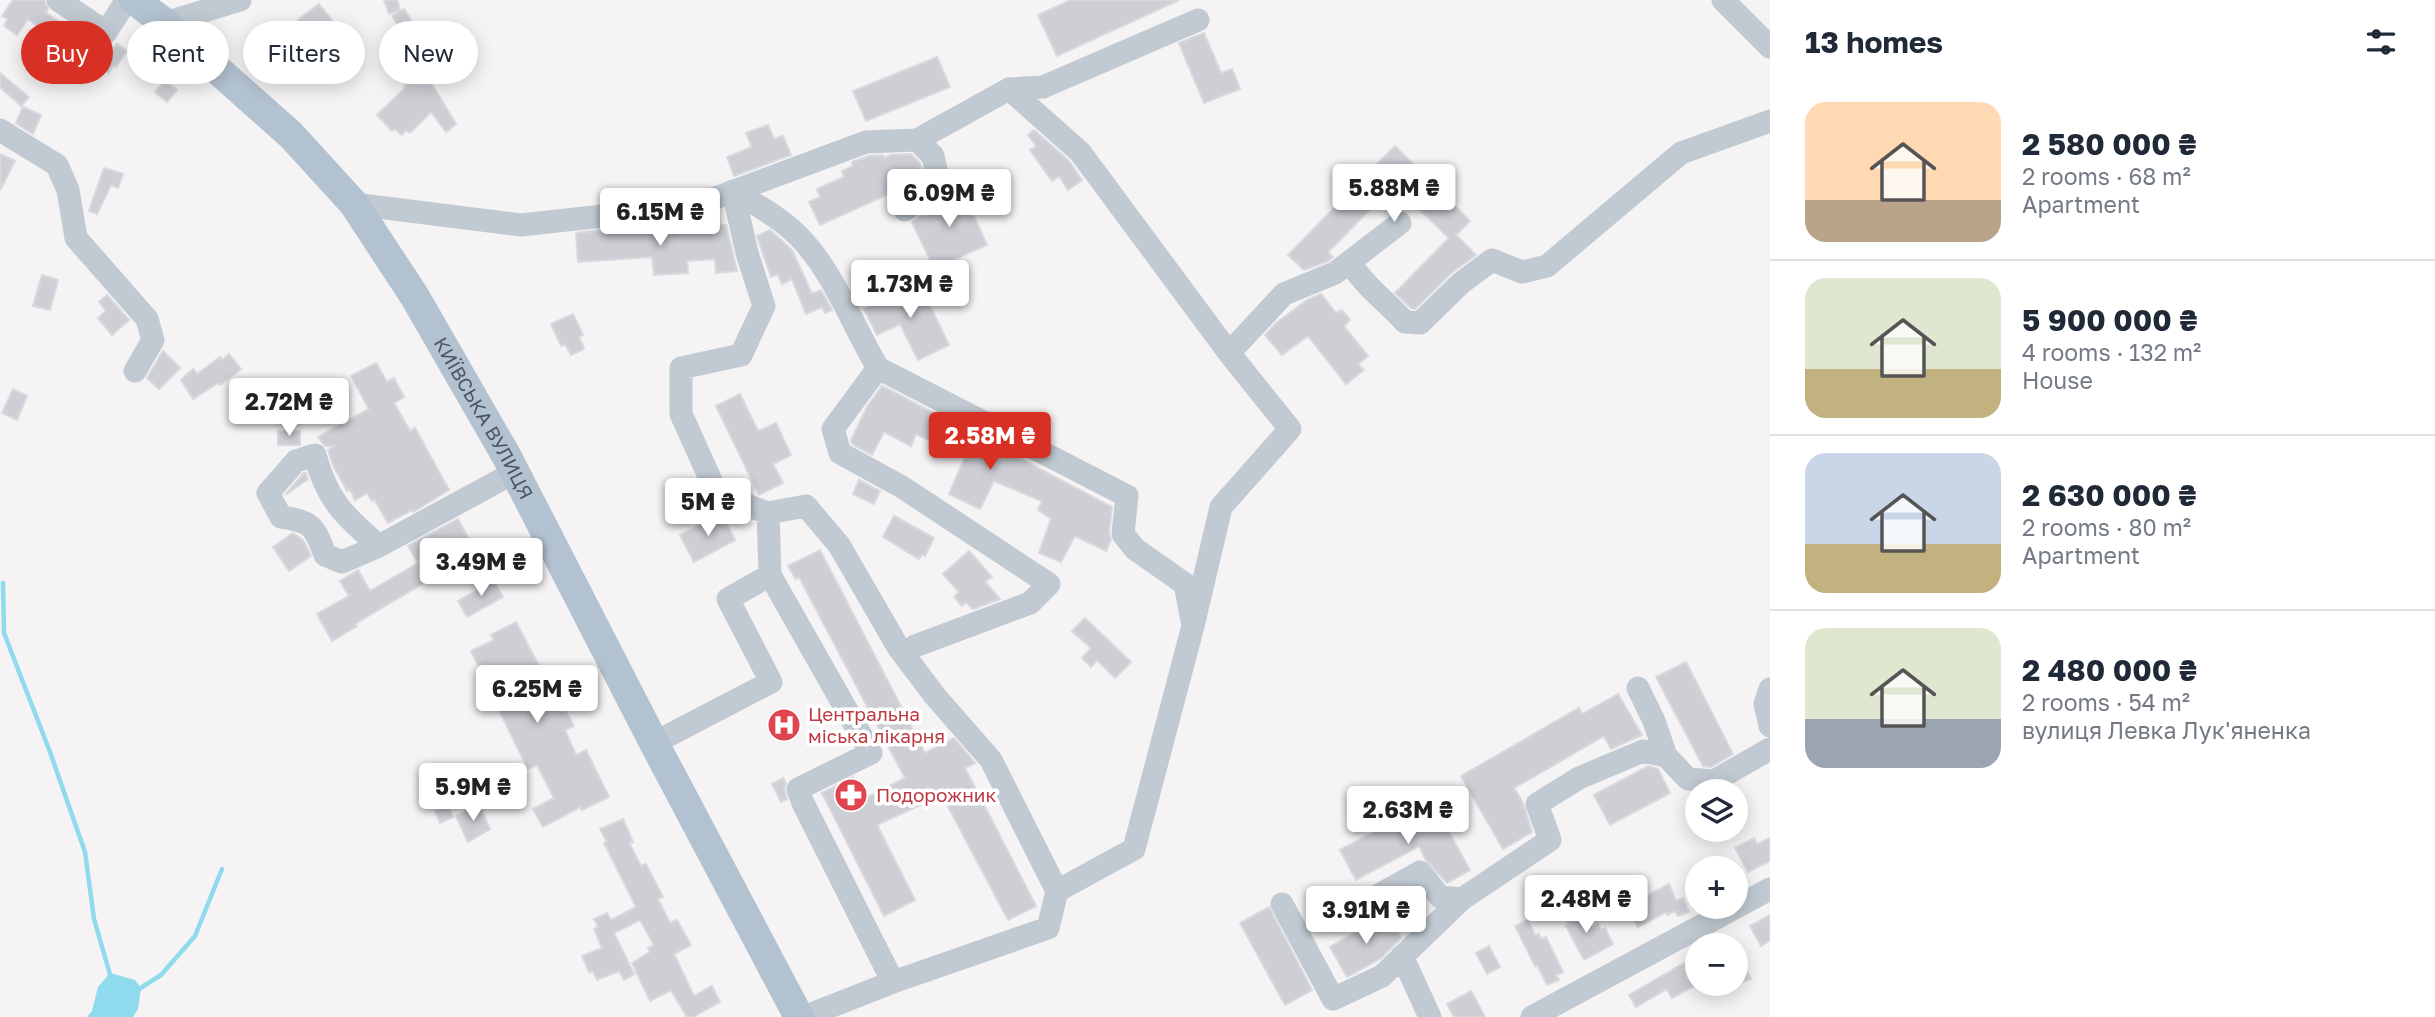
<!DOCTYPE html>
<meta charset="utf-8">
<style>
:root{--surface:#fff;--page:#f6f6f7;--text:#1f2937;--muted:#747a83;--line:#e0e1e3;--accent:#d93025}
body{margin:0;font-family:"Golos Text",sans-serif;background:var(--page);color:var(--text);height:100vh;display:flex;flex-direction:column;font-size:26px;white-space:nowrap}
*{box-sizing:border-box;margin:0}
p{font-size:23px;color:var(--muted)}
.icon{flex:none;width:38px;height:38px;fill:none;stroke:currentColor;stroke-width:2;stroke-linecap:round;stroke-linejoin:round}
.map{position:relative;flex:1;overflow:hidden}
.panel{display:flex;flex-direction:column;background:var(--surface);width:665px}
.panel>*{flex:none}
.hud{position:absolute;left:21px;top:21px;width:665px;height:63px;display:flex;gap:14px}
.controls{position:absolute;left:1685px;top:779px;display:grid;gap:14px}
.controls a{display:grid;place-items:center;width:63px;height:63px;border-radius:50%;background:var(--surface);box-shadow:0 4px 18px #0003;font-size:35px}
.price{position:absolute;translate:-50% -60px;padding:0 16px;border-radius:7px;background:#fff;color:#222;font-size:23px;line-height:46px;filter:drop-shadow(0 2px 4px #0008)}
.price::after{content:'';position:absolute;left:50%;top:42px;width:21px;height:16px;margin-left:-10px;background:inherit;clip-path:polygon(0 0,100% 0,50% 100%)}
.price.selected{background:var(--accent);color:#fff}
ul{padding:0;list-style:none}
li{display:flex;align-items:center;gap:21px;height:175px;padding:0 35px}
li+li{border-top:2px solid var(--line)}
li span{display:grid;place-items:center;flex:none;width:196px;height:140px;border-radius:21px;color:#555}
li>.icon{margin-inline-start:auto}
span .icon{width:84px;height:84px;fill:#fffc;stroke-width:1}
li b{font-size:30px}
h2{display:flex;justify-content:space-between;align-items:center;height:84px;padding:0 35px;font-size:30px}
.chip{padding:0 24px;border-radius:32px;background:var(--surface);box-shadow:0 4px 18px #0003;font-size:24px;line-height:63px}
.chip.selected{background:var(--accent);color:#fff}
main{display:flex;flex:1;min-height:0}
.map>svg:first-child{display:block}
</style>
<main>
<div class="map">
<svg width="1770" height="1017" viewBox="0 0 1770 1017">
<rect width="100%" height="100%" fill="#f5f3f3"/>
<!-- water -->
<path fill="#90daee" d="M110 973 135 980 141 988 138 1009 133 1017H87L92 1011 98 987Z"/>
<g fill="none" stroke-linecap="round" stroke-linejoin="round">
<!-- stream -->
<path stroke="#90daee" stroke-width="4.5" d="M3 583 4 633 50 752 85 852 94 919 111 978
M136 991 161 975 195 936 222 869"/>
</g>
<!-- building -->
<path fill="#cdcfd5" stroke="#d7d9de" stroke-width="2" d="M13 0H44L48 9 46 13 109 55 117 44 127 51 116 67 114 65 108 73 91 61 87 69 61 54 55 62 43 53 52 37 28 19 17 35 4 26 8 19 2 16Z
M384 0H397L400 10 389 14Z
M1071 0H1179L1057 56 1038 15Z
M319 4 339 29 317 45 298 20Z
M404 9 421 36 410 43 392 16Z
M1204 33 1221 73 1232 69 1240 89 1204 103 1179 43Z
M937 57 950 87 866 121 853 91Z
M0 73 29 97 21 106 0 87Z
M427 76 456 124 446 132 431 112 410 133 406 130 402 135 395 129 392 131 377 115 405 88 404 86 418 77 420 81Z
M165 81 177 90 167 102 155 92Z
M23 107 41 115 33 134 16 123Z
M768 125 774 139 783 136 791 155 734 176 727 157 752 147 746 133Z
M1034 130 1068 160 1082 180 1068 190 1059 176 1052 181 1030 150 1036 146 1028 135Z
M1395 146 1470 221 1456 235 1476 255 1451 273 1415 309 1411 308 1395 293 1449 238 1394 185 1328 252 1333 257 1328 261 1304 270 1288 255Z
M0 154 15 161 0 190Z
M911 154 920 163 923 176 920 180 820 225 809 202 820 197 817 189 844 177 842 171 853 166 852 162 869 156 883 155 884 158 891 155Z
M104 168 123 174 118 188 111 185 97 214 89 211Z
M960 186 987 245 934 268 912 222 934 207 945 193Z
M726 225 737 271 716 273 715 259 687 261 688 273 654 275 652 257 578 262 576 233 629 227V233Z
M770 230 792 250 812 294 821 290 832 310 825 313 822 307 806 314 792 279 782 284 778 274 771 277 757 236Z
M42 275 58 280 50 310 33 306Z
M919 283 949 345 918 360 900 324 877 335 864 309Z
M1321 294 1336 313 1342 310 1350 320 1344 326 1368 356 1358 364 1364 370 1346 384 1308 336 1282 355 1265 335 1276 323 1307 300Z
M107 295 129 320 112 335 98 318 106 311 99 302Z
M573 314 583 335 579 337 584 349 571 355 565 344 561 346 551 324Z
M163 351 180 368 159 389 147 378Z
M229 354 241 369 220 385 218 383 193 399 181 380 193 369 197 374 220 357 222 360Z
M376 363 387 382 394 378 404 397 394 403 410 431 415 428 449 490 413 512 412 510 388 523 374 499 372 501 367 493 355 500 350 489 347 491 333 465 328 450 335 446H325L318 437 369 409 351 376Z
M882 386 1112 507 1109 533 1111 540 1106 551 1075 536 1061 562 1039 553 1051 519 1038 510 1042 501 994 481 980 509 949 494 965 457 916 434 911 446 884 432 872 455 852 444 851 440 867 407Z
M13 389 27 396 17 420 2 413Z
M740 394 758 431 776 423 791 455 773 464 783 483 759 495 716 406Z
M278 431H300V445H278Z
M304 473H306L308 479 285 495Z
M859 480 880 491 874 504 853 494Z
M722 514 735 540 694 562 680 535Z
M894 516 934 538 925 556 922 554 919 559 883 537Z
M458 519 476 552 355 624 357 626 332 641 317 614 349 596 340 581 358 570 370 591 418 563 408 546Z
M293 533 303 540 311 556 289 571 273 547Z
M820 550 925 753 954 738 975 763 965 768 1036 906 1008 920 942 795 877 825 915 900 884 916 822 793 853 777 864 799 905 778 799 577 796 579 788 566Z
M969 551 992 577 985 582 1000 599 973 609 966 602 962 606 954 597 959 592 943 574Z
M487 579 489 584 494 581 503 597 467 617 458 601 478 590 475 585Z
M1085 618 1131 662 1115 678 1097 660 1091 667 1082 658 1091 648 1072 631Z
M516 622 548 683 534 690 546 711 562 703 574 726 565 730 576 755 586 750 609 797 582 810 580 807 543 827 533 809 554 798 537 765 528 769 491 694 487 697 480 686 487 682 471 651 494 640 491 635Z
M1686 662 1733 754 1711 767 1703 766 1656 677Z
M1618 694 1642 735 1611 749 1604 736 1514 788 1523 803 1532 832 1503 849 1461 776 1579 708 1582 714Z
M1648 766 1658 769 1670 793 1610 825 1594 795Z
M783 778 786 783 784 788 787 799 781 802 772 784Z
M479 805 490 829 468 842 456 816Z
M1434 805 1470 870 1447 883 1426 860 1419 846 1356 880 1340 850 1399 819 1402 823Z
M448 806 453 817 440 823 435 811Z
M623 819 633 842 629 843 641 866 646 864 663 897 658 899 670 923 677 920 691 945 674 954 694 996 712 986 720 1002 693 1017H687L671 990 650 1001 632 963 650 952 648 948 654 945 640 920 614 933 634 974 624 980 619 971 597 980 593 971 589 972 582 956 602 948 594 929 598 927 594 919 607 913 611 920 636 907 604 843 607 842 600 829Z
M1754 838 1757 844 1770 838V861L1748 872 1735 848Z
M1669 884 1676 901 1683 898 1689 912 1678 916 1675 911 1667 915 1666 912 1638 927 1626 907Z
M1577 906 1589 929 1598 924 1601 930 1605 928 1613 944 1584 960 1566 926 1569 925 1563 914Z
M1269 907 1312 990 1285 1005 1240 923Z
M1388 914 1401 938 1380 959 1347 977 1330 947Z
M1770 915V940L1761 946 1750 926Z
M1528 920 1535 935 1539 934 1541 939 1546 937 1563 972 1556 975 1559 980 1547 985 1537 965 1535 966 1515 926Z
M1489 946 1500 967 1487 974 1476 953Z
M1736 950 1751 979 1736 984Z
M1686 962 1698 984 1672 998 1667 989 1636 1007 1629 995Z
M1471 991 1485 1017H1454L1447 1004Z"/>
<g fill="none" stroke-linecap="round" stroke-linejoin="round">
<!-- minor -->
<path stroke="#c1cad2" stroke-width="23" d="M58 0 106 32 127 0
M1723 0 1770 47
M165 23 240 0
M1009 89 1043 87 1198 20
M0 130 57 165 68 190 76 238 147 319 153 340 135 371
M733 191 747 253 764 306 741 355 681 368V414L717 494 768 513 806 506 839 545 898 647 935 696 991 760 1057 891 1048 928 893 982 804 1017
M733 191C757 205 785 220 804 242 836 278 853 326 878 368L1127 496 1123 534 1135 549 1185 584 1193 626 1134 849 1057 891
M354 204 521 225 694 206 866 142 917 140 1009 89 1080 152 1229 353 1290 429 1221 507 1193 626
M905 210 926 196 938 179 933 156 917 140
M1350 262C1364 286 1386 301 1405 322L1420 323 1461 283 1492 260 1522 272 1547 266 1681 153 1770 121
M1229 353 1284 294 1335 273 1400 223
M878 368 833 429 840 453 902 487 1049 584 1030 603 915 646
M768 513 770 575 871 753 798 789 803 803 893 982
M379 546C344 516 327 500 315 455L296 461 268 493 281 517C312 521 315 527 325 555L342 562 379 546 515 472
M1638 688 1654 721 1666 756
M1770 689 1765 704 1770 726
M654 743 771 682 728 599 770 575
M1282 904 1333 999 1382 976 1462 899 1550 840 1537 804 1579 778 1643 751 1666 756 1688 779 1714 781 1770 749
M1332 921 1420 872 1440 897 1462 899
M1402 956 1430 1017
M1532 1017 1770 889"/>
<!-- major -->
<path stroke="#b3c2d1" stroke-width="30" id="s1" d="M134 0 165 23 291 135 354 204 415 297 507 457 654 743 799 1017"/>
</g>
<!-- icons -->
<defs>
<symbol id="hospital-disc" viewBox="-11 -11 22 22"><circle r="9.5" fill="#e0444e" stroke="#fff"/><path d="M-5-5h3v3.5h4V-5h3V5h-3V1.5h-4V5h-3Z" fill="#fff"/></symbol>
<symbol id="pharmacy-disc" viewBox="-11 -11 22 22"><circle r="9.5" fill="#e0444e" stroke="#fff"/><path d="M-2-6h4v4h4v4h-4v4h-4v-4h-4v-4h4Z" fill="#fff"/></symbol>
</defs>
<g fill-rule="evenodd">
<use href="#hospital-disc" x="765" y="706" width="38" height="38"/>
<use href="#pharmacy-disc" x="832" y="776" width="38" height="38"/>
</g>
<g text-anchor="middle" stroke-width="7" stroke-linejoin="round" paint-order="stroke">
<!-- street labels -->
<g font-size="19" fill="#4a5661" stroke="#fff">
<text dy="7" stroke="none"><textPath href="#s1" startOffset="551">КИЇВСЬКА ВУЛИЦЯ</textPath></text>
</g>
<!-- health labels -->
<g font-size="19" fill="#be3a42" stroke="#fff" text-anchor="start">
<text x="808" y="721">Центральна<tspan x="808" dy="22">міська лікарня</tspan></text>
<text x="876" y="802">Подорожник</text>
</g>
</g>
</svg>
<div class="controls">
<a><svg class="icon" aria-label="layers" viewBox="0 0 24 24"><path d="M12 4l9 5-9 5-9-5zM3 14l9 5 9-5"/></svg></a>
<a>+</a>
<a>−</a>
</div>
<b class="price" style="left:1394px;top:224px">5.88M ₴</b>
<b class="price" style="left:949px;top:229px">6.09M ₴</b>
<b class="price" style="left:660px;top:248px">6.15M ₴</b>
<b class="price" style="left:910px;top:320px">1.73M ₴</b>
<b class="price" style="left:289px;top:438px">2.72M ₴</b>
<b class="price selected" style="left:990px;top:472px">2.58M ₴</b>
<b class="price" style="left:708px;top:538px">5M ₴</b>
<b class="price" style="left:481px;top:598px">3.49M ₴</b>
<b class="price" style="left:537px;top:725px">6.25M ₴</b>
<b class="price" style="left:473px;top:823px">5.9M ₴</b>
<b class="price" style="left:1408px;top:846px">2.63M ₴</b>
<b class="price" style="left:1586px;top:935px">2.48M ₴</b>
<b class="price" style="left:1366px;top:946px">3.91M ₴</b>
<div class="hud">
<a class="chip selected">Buy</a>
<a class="chip">Rent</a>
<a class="chip">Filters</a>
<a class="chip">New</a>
</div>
</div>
<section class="panel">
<h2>13 homes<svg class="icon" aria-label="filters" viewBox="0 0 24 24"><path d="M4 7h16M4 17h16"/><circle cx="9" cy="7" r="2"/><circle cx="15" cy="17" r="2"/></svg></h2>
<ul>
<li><span style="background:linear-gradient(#ffd9b3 70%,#b9a48a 0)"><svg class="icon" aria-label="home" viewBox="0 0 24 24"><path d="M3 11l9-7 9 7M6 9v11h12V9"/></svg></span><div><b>2 580 000 ₴</b><p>2 rooms · 68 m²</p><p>Apartment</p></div></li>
<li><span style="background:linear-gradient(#dfe7d0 65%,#c2b280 0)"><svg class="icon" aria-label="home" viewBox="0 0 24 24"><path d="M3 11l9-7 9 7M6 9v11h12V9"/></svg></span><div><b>5 900 000 ₴</b><p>4 rooms · 132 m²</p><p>House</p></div></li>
<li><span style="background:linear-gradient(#c9d6e8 65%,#c2b280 0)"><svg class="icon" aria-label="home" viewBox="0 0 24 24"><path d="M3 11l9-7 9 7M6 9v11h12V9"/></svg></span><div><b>2 630 000 ₴</b><p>2 rooms · 80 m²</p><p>Apartment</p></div></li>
<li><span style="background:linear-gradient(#dfe7d0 65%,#9aa5b1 0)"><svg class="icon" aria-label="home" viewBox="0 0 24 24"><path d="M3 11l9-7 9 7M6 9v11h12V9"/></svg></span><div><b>2 480 000 ₴</b><p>2 rooms · 54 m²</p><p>вулиця Левка Лук'яненка</p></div></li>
</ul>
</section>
</main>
